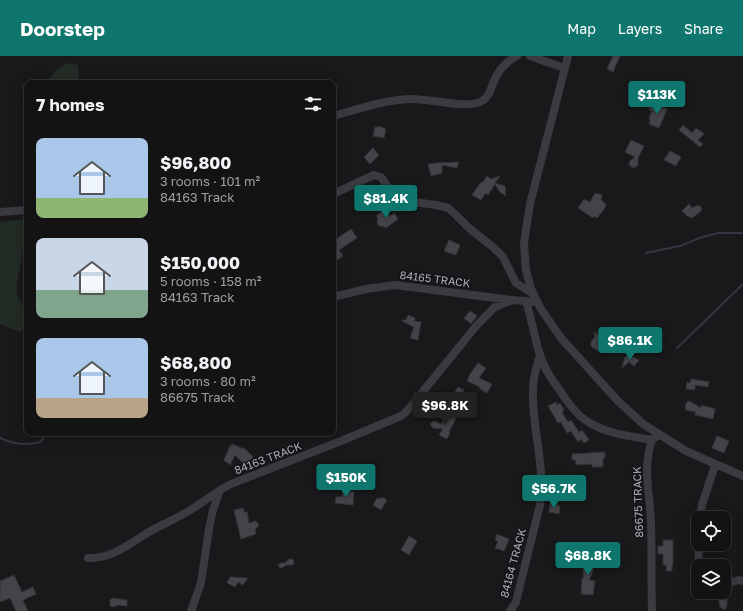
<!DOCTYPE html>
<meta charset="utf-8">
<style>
:root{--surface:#131314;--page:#1c1c1d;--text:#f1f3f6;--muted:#9d9ea0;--line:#323234;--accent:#0f766e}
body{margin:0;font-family:"Golos Text",sans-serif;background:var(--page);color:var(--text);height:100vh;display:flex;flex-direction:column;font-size:15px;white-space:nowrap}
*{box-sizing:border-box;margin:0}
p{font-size:13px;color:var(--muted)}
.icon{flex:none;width:22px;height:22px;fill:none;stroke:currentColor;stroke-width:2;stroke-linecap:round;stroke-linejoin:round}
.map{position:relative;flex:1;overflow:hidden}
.panel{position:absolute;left:24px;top:24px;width:312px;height:356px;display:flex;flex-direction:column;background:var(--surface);border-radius:8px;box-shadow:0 4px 16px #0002,0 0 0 1px var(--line)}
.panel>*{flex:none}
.fabs{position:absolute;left:691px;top:455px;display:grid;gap:8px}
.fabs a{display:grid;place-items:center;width:40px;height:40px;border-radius:8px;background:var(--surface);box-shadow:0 4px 16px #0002,0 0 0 1px var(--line);font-size:20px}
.price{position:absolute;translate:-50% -34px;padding:0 9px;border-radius:4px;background:var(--accent);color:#fff;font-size:13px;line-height:26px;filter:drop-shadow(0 1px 2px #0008)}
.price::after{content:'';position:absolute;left:50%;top:24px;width:12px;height:9px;margin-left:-6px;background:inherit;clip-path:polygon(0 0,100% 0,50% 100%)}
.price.current{background:#222;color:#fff}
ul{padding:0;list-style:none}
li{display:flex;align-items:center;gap:12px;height:100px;padding:0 12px}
li span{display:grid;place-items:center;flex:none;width:112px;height:80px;border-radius:8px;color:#555}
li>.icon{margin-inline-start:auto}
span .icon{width:48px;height:48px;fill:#fffc;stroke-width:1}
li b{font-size:17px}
h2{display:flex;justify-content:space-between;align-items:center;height:48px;padding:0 12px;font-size:17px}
header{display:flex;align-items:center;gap:24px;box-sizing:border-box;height:56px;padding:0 20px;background:var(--accent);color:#fff}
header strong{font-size:19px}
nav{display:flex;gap:22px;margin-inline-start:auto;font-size:14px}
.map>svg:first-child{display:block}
</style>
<header>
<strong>Doorstep</strong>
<nav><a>Map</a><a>Layers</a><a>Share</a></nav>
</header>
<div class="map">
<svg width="743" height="555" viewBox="0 0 743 555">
<rect width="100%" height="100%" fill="#19191b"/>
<!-- green -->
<path fill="#232b25" d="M70 7 78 9 79 18 77 27H47C52 18 59 9 70 7Z
M27 163V179L25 185 17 226V240L27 256V271L20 276 0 268V166Z"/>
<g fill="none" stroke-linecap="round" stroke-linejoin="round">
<!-- stream -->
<path stroke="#313640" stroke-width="2" d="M646 197 680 190 702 181 719 177H743
M677 292 743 228
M0 382C14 389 26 389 41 386L46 377"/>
</g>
<!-- building -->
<path fill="#434348" stroke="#343337" d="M613 0H620L613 16 607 13Z
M652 47 667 53 659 72 649 68 651 63H649L652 55 649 53Z
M683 69 692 77 696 72 704 78 698 84 703 88 700 91 679 74Z
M378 70 386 73 384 82 373 80 375 71H378Z
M631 84 644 90 638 102V109L634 112 630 110 629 108 630 105 635 101 625 96Z
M373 92 379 99 370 108 364 101Z
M670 95 681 101 676 110 664 104Z
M459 106 457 112 442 109V117L431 120 428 108 435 107Z
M487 120 491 123 500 120 495 127 505 130 506 140 500 136 495 128 488 139 486 137 481 144 472 139 481 126 482 127Z
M373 137H375L378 140 377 147H372L368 144 369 139Z
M595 137 602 139 601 144 606 148 605 152 597 162 594 160 593 162 578 152 584 143 590 146Z
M689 148 692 152 698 149 702 152 701 155 692 162 689 160 688 161 682 155Z
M384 154 390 160 394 157 398 163 386 172 385 171 379 170 377 167 378 162 376 160Z
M351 173 357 182 339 194 343 200 333 207V185Z
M449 184 460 189 456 199 444 195Z
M470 255 477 260 471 268 464 262Z
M408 259 415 262 414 265 421 266 418 284 410 282 414 271 402 265V264H406Z
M594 276 604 282 605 285V292L599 295 596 294 591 290V286L595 281Z
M628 299 639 304 634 310 629 306 622 312 625 301Z
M478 307 486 312 479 322 492 328 487 337 479 332 480 331 467 325 470 318Z
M691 323 709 326 708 331 695 329V334L686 333 687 326 690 327Z
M458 331 464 334 459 345 452 341Z
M688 345 691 346 701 352V349L715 353 713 363 695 359 696 356 686 354 685 349Z
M556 346 557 349 560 347 564 354 562 356 568 366 571 364 579 376 582 374 589 384 584 387 581 383 578 386 571 375 567 377 561 366 558 367 548 350Z
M447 358 456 362 449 376 450 377 447 383 439 379 443 373 433 372 430 368 434 365 441 368Z
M717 380 729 385 724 397 712 392Z
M233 388 241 392H244L253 401 245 409 235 399 230 409 224 404 230 390Z
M605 396V402H603V411H592V408L576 409 575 404H572V398Z
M343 435 354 436 353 449 335 447 336 441H342Z
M382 441 387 444 381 454 373 449 377 442 380 443Z
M550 448 560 450 559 458 549 456Z
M243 452 244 456H247L249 467 256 465 259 469 255 474 256 478 241 483 234 454Z
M497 478 509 483 504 495 495 492 498 485 495 484Z
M409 480 417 485 409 499 401 494Z
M663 484H673V509H672V515H666V509H663V498H658V490H663Z
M586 498 593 499V515L589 524 595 525 593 539 581 538 582 522H584L583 513Z
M289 503H292L294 505 293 509H286L282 512 279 511 278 510 280 507H285Z
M14 519 22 536 33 531 36 538 23 544 28 555H16L10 542 0 546V525Z
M230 521H232L248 522 243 529 238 526 235 531 227 527Z
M723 536 727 541V550L724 554 720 551 719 545 717 542 718 537Z
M113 542 127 544V550L118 549 114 551 110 550V544Z"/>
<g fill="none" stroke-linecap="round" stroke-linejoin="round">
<!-- minor -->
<path stroke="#3a3a40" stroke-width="8" d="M530 0 564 12
M568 0 530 148 524 187 526 214 531 233 541 253 561 282 617 344 643 368 686 395 743 420
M333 60C359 53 384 44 410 43 429 42 465 53 480 46 491 42 491 28 497 19 501 12 509 4 517 0
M335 137 374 119 381 121 388 131 404 143 414 146 436 149 448 152 454 157 470 173 493 191 503 201 516 227 533 238
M0 156 27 154
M333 241 366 233 395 229 511 244
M526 246C532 263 534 281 540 299 544 312 551 323 559 333 565 343 572 352 580 360 600 377 627 380 652 384L659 378
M652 384C642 414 650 436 651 466 652 496 651 525 652 555
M700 462 702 449 715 409
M698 484 699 510
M88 502C112 503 129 488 149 476 163 468 178 462 192 453 205 445 217 435 231 428L341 385 401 360 407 355 477 269 495 251 512 244 537 246
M724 528 739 524 743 525
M191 555 201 527 209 473 213 454 220 434
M510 555 516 546 540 449C546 408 531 372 533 332 533 321 537 310 540 299"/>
</g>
<g text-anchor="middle" stroke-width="3" stroke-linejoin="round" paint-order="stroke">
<!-- street labels -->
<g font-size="11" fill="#acadba" stroke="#141416">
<text transform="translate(435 223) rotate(7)" y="4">84165 TRACK</text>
<text transform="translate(268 402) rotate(-21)" y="4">84163 TRACK</text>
<text transform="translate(638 446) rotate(-92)" y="4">86675 TRACK</text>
<text transform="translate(513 507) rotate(-75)" y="4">84164 TRACK</text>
</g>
</g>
</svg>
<div class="fabs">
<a><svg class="icon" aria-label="locate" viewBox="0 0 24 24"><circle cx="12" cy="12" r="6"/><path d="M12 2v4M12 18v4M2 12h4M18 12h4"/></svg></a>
<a><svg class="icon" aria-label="layers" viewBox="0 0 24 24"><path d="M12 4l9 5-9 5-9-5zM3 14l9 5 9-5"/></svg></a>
</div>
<b class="price" style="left:657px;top:59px">$113K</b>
<b class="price" style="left:386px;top:163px">$81.4K</b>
<b class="price" style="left:630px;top:305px">$86.1K</b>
<b class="price current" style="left:445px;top:370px">$96.8K</b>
<b class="price" style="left:346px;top:442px">$150K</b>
<b class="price" style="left:554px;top:453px">$56.7K</b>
<b class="price" style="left:588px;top:520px">$68.8K</b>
<section class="panel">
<h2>7 homes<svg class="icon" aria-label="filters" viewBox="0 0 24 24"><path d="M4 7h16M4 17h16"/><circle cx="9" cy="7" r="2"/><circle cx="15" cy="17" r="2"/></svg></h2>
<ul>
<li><span style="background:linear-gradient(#a9c7e8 75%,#8fb573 0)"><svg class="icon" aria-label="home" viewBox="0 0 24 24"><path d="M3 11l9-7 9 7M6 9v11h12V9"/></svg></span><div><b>$96,800</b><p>3 rooms · 101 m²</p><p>84163 Track</p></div></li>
<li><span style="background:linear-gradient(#c9d6e8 65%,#7fa58c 0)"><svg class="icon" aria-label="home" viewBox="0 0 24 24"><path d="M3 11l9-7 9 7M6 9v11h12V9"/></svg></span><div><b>$150,000</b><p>5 rooms · 158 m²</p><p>84163 Track</p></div></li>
<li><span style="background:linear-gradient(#a9c7e8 75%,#b9a48a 0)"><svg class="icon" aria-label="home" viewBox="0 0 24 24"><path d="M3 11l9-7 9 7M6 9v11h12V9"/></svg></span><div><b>$68,800</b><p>3 rooms · 80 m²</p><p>86675 Track</p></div></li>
</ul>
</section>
</div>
